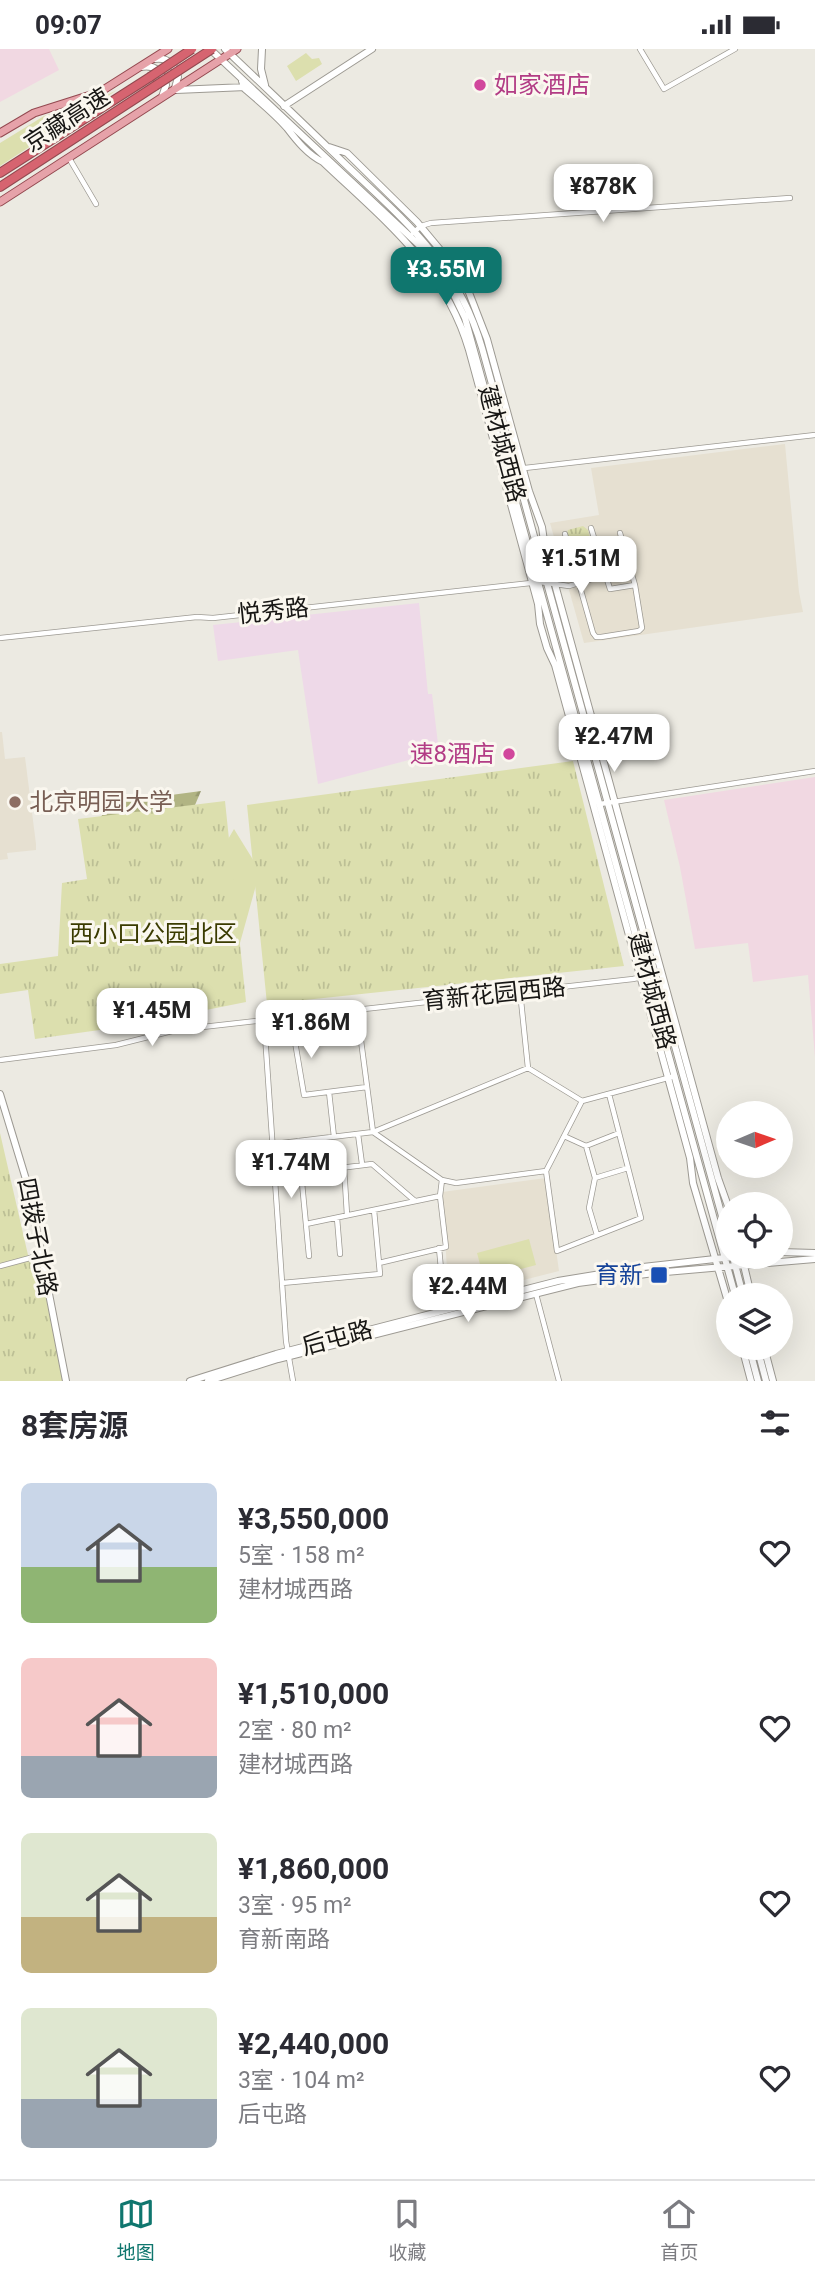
<!DOCTYPE html>
<html lang="zh">
<meta charset="utf-8">
<style>
:root{--surface:#fff;--page:#f2f2f3;--text:#2b2b33;--muted:#7c7c81;--line:#e1e1e2;--accent:#0f766e}
body{margin:0;font-family:Roboto,"Noto Sans SC",sans-serif;background:var(--page);color:var(--text);height:100vh;display:flex;flex-direction:column;font-size:26px;white-space:nowrap}
*{box-sizing:border-box;margin:0}
p{font-size:23px;color:var(--muted)}
.icon{flex:none;width:38px;height:38px;fill:none;stroke:currentColor;stroke-width:2;stroke-linecap:round;stroke-linejoin:round}
.map{position:relative;height:1332px;overflow:hidden}
.drawer{display:flex;flex-direction:column;background:var(--surface);flex:1}
.drawer>*{flex:none}
.needle{width:46px;rotate:88deg}
.fabs{position:absolute;left:716px;top:1052px;display:grid;gap:14px}
.fabs a{display:grid;place-items:center;width:77px;height:77px;border-radius:50%;background:var(--surface);box-shadow:0 7px 28px #0002;font-size:35px}
.price{position:absolute;translate:-50% -60px;padding:0 16px;border-radius:14px;background:#fff;color:#222;font-size:23px;line-height:46px;filter:drop-shadow(0 2px 4px #0008)}
.price::after{content:'';position:absolute;left:50%;top:42px;width:21px;height:16px;margin-left:-10px;background:inherit;clip-path:polygon(0 0,100% 0,50% 100%)}
.price.selected{background:var(--accent);color:#fff}
ul{padding:0;list-style:none}
li{display:flex;align-items:center;gap:21px;height:175px;padding:0 21px}
li span{display:grid;place-items:center;flex:none;width:196px;height:140px;border-radius:10px;color:#555}
li>.icon{margin-inline-start:auto}
span .icon{width:84px;height:84px;fill:#fffc;stroke-width:1}
li b{font-size:30px}
h2{display:flex;justify-content:space-between;align-items:center;height:84px;padding:0 21px;font-size:30px}
.status{display:flex;justify-content:space-between;align-items:center;height:49px;padding:0 35px;background:var(--surface);direction:ltr}
.status svg{height:19px;fill:currentColor}
.tabs{display:flex;justify-content:space-around;align-items:center;height:98px;border-top:2px solid var(--line);background:var(--surface);font-size:19px;color:var(--muted)}
.tabs a{display:grid;justify-items:center;gap:4px}
.tabs .selected{color:var(--accent)}
.map>svg:first-child{display:block}
</style>
<div class="status"><b>09:07</b><svg viewBox="0 0 49 12"><path d="M0 12V9h3v3zM5 12V6h3v6zM10 12V3h3v9zM15 12V0h3v12zM26 1h20v11H26zM47 4h2v5h-2z"/></svg></div>
<div class="map">
<svg width="815" height="1332" viewBox="0 0 815 1332">
<defs>
<pattern id="forest-firs" width="22" height="20" patternUnits="userSpaceOnUse" patternTransform="scale(1.75)"><rect width="22" height="20" fill="#b1b483"/><path d="M5 1l3.5 6h-7zM16 11l3.5 6h-7z" fill="#989a70"/></pattern>
<pattern id="park-tufts" width="24" height="20" patternUnits="userSpaceOnUse" patternTransform="scale(1.75)"><rect width="24" height="20" fill="#dcdfae"/><path d="M3 7l-1-3M5 7V3M7 7l1-3M15 17l-1-3M17 17v-4M19 17l1-3" fill="none" stroke="#bcbf95"/></pattern>
</defs>
<rect width="100%" height="100%" fill="#eceae2"/>
<!-- commercial -->
<path fill="#f1d8e2" d="M0 0H49L59 21 0 53Z
M815 728V1008L808 926 753 933 748 894 695 900 680 818 664 751Z"/>
<!-- industrial -->
<path fill="#eed9e8" d="M419 554 428 645H432L439 703 318 735 298 601 218 612 213 576Z"/>
<!-- built -->
<path fill="#e6e0d1" d="M785 395 799 543 803 563 584 594 550 474 599 466 591 419Z
M0 683H2L5 710 25 708 36 795V801L7 804 8 810 0 811Z
M546 1129 559 1222 449 1250 442 1143Z"/>
<!-- green -->
<path fill="#dcdfae" d="M306 4 312 10 319 9 322 15 296 32 287 17Z
M117 41 0 117V94L44 67 101 49Z
M234 780 260 822 233 919 220 804Z
M529 1190 536 1216 484 1230 477 1204Z"/>
<!-- forest -->
<path fill="url(#forest-firs)" d="M201 742 192 763 92 780 111 754Z"/>
<!-- park -->
<path fill="url(#park-tufts)" d="M583 477 588 481 598 517 597 520 582 523 578 521 567 484 568 481Z
M573 712 624 917 267 955 247 756Z
M225 752 246 953 121 978 35 990 28 941 0 945V915L58 907 62 834 87 830 78 770Z
M0 1084 28 1206 41 1213 65 1332H0Z"/>
<g fill="none" stroke-linecap="round" stroke-linejoin="round">
<defs>
<path id="street" d="M640 0 664 40 735 0
M69 109 96 155
M413 184 421 177 431 174 790 149
M516 420 815 386
M591 479 610 540 635 536
M565 485 593 584 596 588H601L639 582 642 579 635 536 620 484
M0 589 197 568 213 569 540 533 569 537 605 526
M600 755 815 722
M520 942 528 1019
M357 961 373 1083 528 1019 582 1052 675 1027
M264 971 286 1292 293 1332
M358 974 293 981 304 1046 367 1038
M0 1011 116 996 176 981 633 930 655 925
M329 1043 334 1088
M619 1084 586 1097 595 1129 628 1119
M358 1085 362 1115
M564 1087 586 1097
M298 1092 309 1207
M274 1095 373 1083 442 1131 456 1134 546 1122 582 1052
M344 1118 347 1166
M546 1122 557 1202 641 1169 609 1045
M301 1124 372 1115 415 1152
M595 1129 589 1159 597 1186
M337 1169 340 1205
M306 1175 440 1147 442 1131
M439 1199 443 1241
M379 1214 446 1198 440 1147
M0 1217 41 1206
M282 1234 380 1225 374 1161
M536 1245 559 1332"/>
<path id="secondary" d="M210 0 418 195 448 234 465 269 735 1246
M225 0C265 38 305 76 344 114 405 172 458 215 482 299L728 1189
M262 0 261 20 265 36
M155 10C168 8 175 16 178 28L175 39
M141 18C155 15 162 23 166 36L162 48
M242 32 245 40C259 52 275 65 287 79 297 92 308 106 323 113 384 171 445 218 469 301L538 555 540 575 547 599 555 616 690 1109 693 1134 728 1253
M176 41 246 38
M284 57 372 0
M329 98 347 104 417 173 442 203 468 241 487 290 529 442 542 478 545 499 718 1129 728 1157
M0 1045 28 1137 66 1332
M780 1203 815 1204
M733 1208 743 1246
M742 1208 751 1246
M742 1298 751 1332
M749 1298 758 1332
M757 1298 766 1332
M764 1298 773 1332
M190 1332 276 1305 558 1232 643 1218 733 1208
M208 1332 278 1310 578 1234 654 1224 815 1210"/>
<path id="primary" d="M0 84 34 64 100 43 168 0
M0 153 237 0"/>
<path id="highway" d="M0 124 150 28
M0 138 155 37"/>
</defs>
<!-- street casing -->
<use href="#street" stroke="#9d9a93" stroke-width="6"/>
<!-- secondary casing -->
<use href="#secondary" stroke="#9d9a93" stroke-width="8"/>
<!-- primary casing -->
<use href="#primary" stroke="#934950" stroke-width="9"/>
<!-- highway casing -->
<use href="#highway" stroke="#934950" stroke-width="10"/>
<!-- street -->
<use href="#street" stroke="#fff" stroke-width="4.5"/>
<!-- secondary -->
<use href="#secondary" stroke="#fff" stroke-width="6"/>
<!-- primary -->
<use href="#primary" stroke="#e6a2a9" stroke-width="7"/>
<!-- highway -->
<use href="#highway" stroke="#d66470" stroke-width="8"/>
<defs>
<path id="highway-bridge" d="M150 28 192 0
M155 37 212 0"/>
</defs>
<!-- highway-bridge casing -->
<use href="#highway-bridge" stroke="#934950" stroke-width="10" stroke-linecap="butt"/>
<!-- highway-bridge -->
<use href="#highway-bridge" stroke="#d66470" stroke-width="8"/>
</g>
<!-- markers -->
<g fill="#d1479c" stroke="#faf7ef" stroke-width="2.5">
<circle cx="480" cy="36" r="7"/>
<circle cx="509" cy="705" r="7"/>
</g>
<circle fill="#8d6e63" stroke="#faf7ef" stroke-width="2.5" cx="15" cy="753" r="7"/>
<rect fill="#1a4fb4" stroke="#faf7ef" stroke-width="2.5" x="650" y="1217" width="18" height="18" rx="3.5"/>
<g text-anchor="middle" stroke-width="6" stroke-linejoin="round" paint-order="stroke">
<!-- hotel labels -->
<g font-size="24" fill="#b23c85" stroke="#faf7ef" text-anchor="start">
<text x="494" y="44">如家酒店</text>
<text x="495" y="713" text-anchor="end">速8酒店</text>
</g>
<!-- street labels -->
<g font-size="24" fill="#171614" stroke="#faf7ef">
<text transform="translate(67 71) rotate(-33)" y="8">京藏高速</text>
<text transform="translate(502 395) rotate(75)" y="8">建材城西路</text>
<text transform="translate(273 562) rotate(-6)" y="8">悦秀路</text>
<text transform="translate(652 942) rotate(75)" y="8">建材城西路</text>
<text transform="translate(494 945) rotate(-6)" y="8">育新花园西路</text>
<text transform="translate(37 1188) rotate(79)" y="8">四拨子北路</text>
<text transform="translate(337 1289) rotate(-15)" y="8">后屯路</text>
</g>
<!-- education labels -->
<g font-size="24" fill="#785e54" stroke="#faf7ef" text-anchor="start">
<text x="29" y="761">北京明园大学</text>
</g>
<!-- park labels -->
<g font-size="24" fill="#3a3b00" stroke="#faf7ef">
<text x="153" y="893">西小口公园北区</text>
</g>
<!-- transit labels -->
<g font-size="24" fill="#164399" stroke="#faf7ef" text-anchor="end">
<text x="643" y="1234">育新</text>
</g>
</g>
</svg>
<div class="fabs">
<a><svg class="needle" viewBox="-14 -14 28 28"><path d="M0-13l5 13h-10z" fill="#e53935"/><path d="M0 13l5-13h-10z" fill="#7c7c81"/></svg></a>
<a><svg class="icon" aria-label="locate" viewBox="0 0 24 24"><circle cx="12" cy="12" r="6"/><path d="M12 2v4M12 18v4M2 12h4M18 12h4"/></svg></a>
<a><svg class="icon" aria-label="layers" viewBox="0 0 24 24"><path d="M12 4l9 5-9 5-9-5zM3 14l9 5 9-5"/></svg></a>
</div>
<b class="price" style="left:603px;top:175px">¥878K</b>
<b class="price selected" style="left:446px;top:258px">¥3.55M</b>
<b class="price" style="left:581px;top:547px">¥1.51M</b>
<b class="price" style="left:614px;top:725px">¥2.47M</b>
<b class="price" style="left:152px;top:999px">¥1.45M</b>
<b class="price" style="left:311px;top:1011px">¥1.86M</b>
<b class="price" style="left:291px;top:1151px">¥1.74M</b>
<b class="price" style="left:468px;top:1275px">¥2.44M</b>
</div>
<section class="drawer">
<h2>8套房源<svg class="icon" aria-label="filters" viewBox="0 0 24 24"><path d="M4 7h16M4 17h16"/><circle cx="9" cy="7" r="2"/><circle cx="15" cy="17" r="2"/></svg></h2>
<ul>
<li><span style="background:linear-gradient(#c9d6e8 60%,#8fb573 0)"><svg class="icon" aria-label="home" viewBox="0 0 24 24"><path d="M3 11l9-7 9 7M6 9v11h12V9"/></svg></span><div><b>¥3,550,000</b><p>5室 · 158 m²</p><p>建材城西路</p></div><svg class="icon" aria-label="heart" viewBox="0 0 24 24"><path d="M12 20l-8-8c-3-5 5-10 8-4 3-6 11-1 8 4z"/></svg></li>
<li><span style="background:linear-gradient(#f6c9c9 70%,#9aa5b1 0)"><svg class="icon" aria-label="home" viewBox="0 0 24 24"><path d="M3 11l9-7 9 7M6 9v11h12V9"/></svg></span><div><b>¥1,510,000</b><p>2室 · 80 m²</p><p>建材城西路</p></div><svg class="icon" aria-label="heart" viewBox="0 0 24 24"><path d="M12 20l-8-8c-3-5 5-10 8-4 3-6 11-1 8 4z"/></svg></li>
<li><span style="background:linear-gradient(#dfe7d0 60%,#c2b280 0)"><svg class="icon" aria-label="home" viewBox="0 0 24 24"><path d="M3 11l9-7 9 7M6 9v11h12V9"/></svg></span><div><b>¥1,860,000</b><p>3室 · 95 m²</p><p>育新南路</p></div><svg class="icon" aria-label="heart" viewBox="0 0 24 24"><path d="M12 20l-8-8c-3-5 5-10 8-4 3-6 11-1 8 4z"/></svg></li>
<li><span style="background:linear-gradient(#dfe7d0 65%,#9aa5b1 0)"><svg class="icon" aria-label="home" viewBox="0 0 24 24"><path d="M3 11l9-7 9 7M6 9v11h12V9"/></svg></span><div><b>¥2,440,000</b><p>3室 · 104 m²</p><p>后屯路</p></div><svg class="icon" aria-label="heart" viewBox="0 0 24 24"><path d="M12 20l-8-8c-3-5 5-10 8-4 3-6 11-1 8 4z"/></svg></li>
</ul>
</section>
<nav class="tabs">
<a class="selected"><svg class="icon" aria-label="map" viewBox="0 0 24 24"><path d="M3 6l6-2 6 2 6-2v14l-6 2-6-2-6 2zM9 4v14M15 6v14"/></svg>地图</a>
<a><svg class="icon" aria-label="saved" viewBox="0 0 24 24"><path d="M7 4h10v16l-5-4-5 4z"/></svg>收藏</a>
<a><svg class="icon" aria-label="home" viewBox="0 0 24 24"><path d="M3 11l9-7 9 7M6 9v11h12V9"/></svg>首页</a>
</nav>
